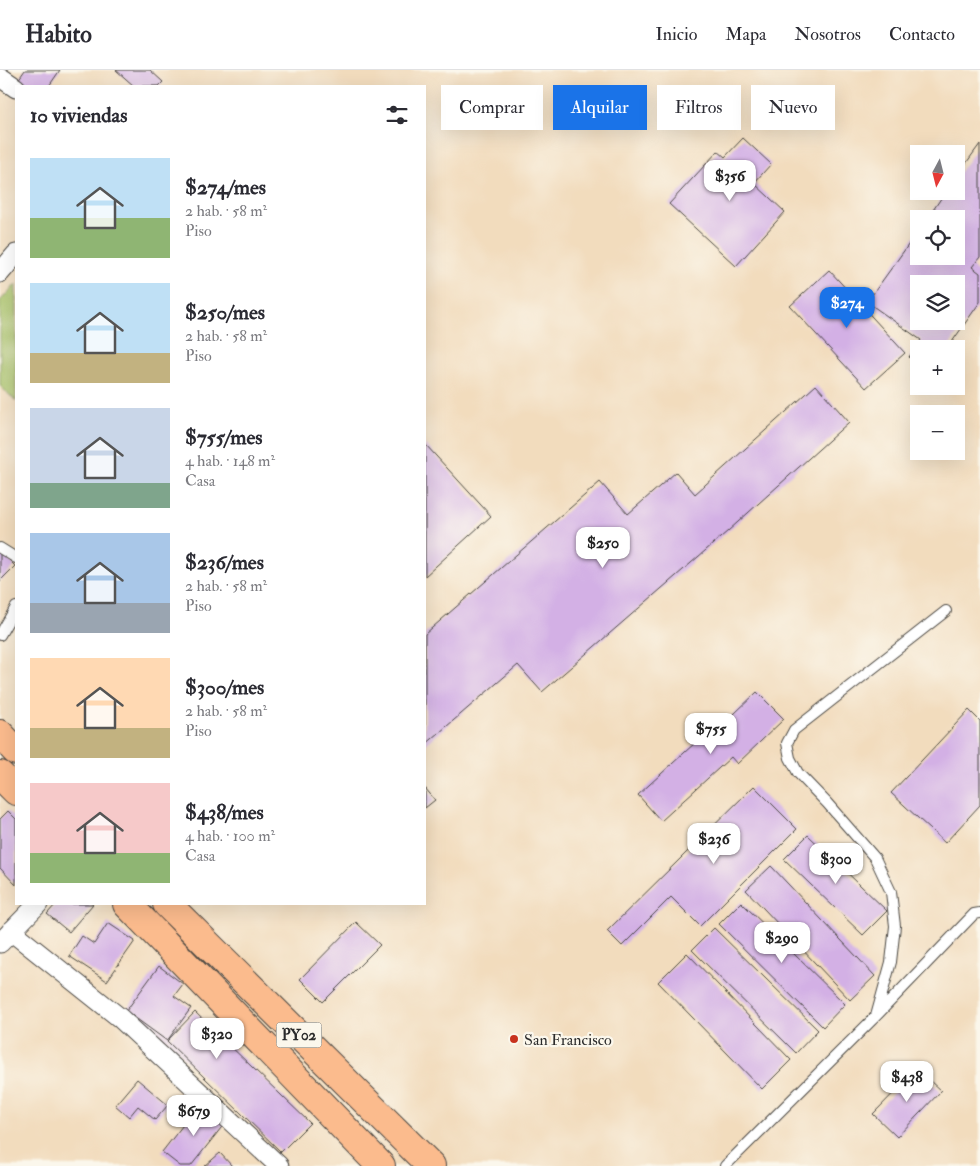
<!DOCTYPE html>
<html lang="es">
<meta charset="utf-8">
<style>
:root{--surface:#fff;--page:#f2f2f3;--text:#2b2b33;--muted:#7c7c81;--line:#e1e1e2;--accent:#1a73e8}
body{margin:0;font-family:"IM FELL Double Pica",serif;background:var(--page);color:var(--text);height:100vh;display:flex;flex-direction:column;font-size:19px;white-space:nowrap}
*{box-sizing:border-box;margin:0}
p{font-size:16px;color:var(--muted)}
.icon{flex:none;width:28px;height:28px;fill:none;stroke:currentColor;stroke-width:2;stroke-linecap:round;stroke-linejoin:round}
.map{position:relative;flex:1;overflow:hidden}
.drawer{position:absolute;left:15px;top:15px;width:411px;height:820px;display:flex;flex-direction:column;background:var(--surface);border-radius:0px;box-shadow:0 5px 20px #0002}
.drawer>*{flex:none}
.top-card{position:absolute;left:441px;top:15px;width:464px;height:45px;display:flex;gap:10px}
.needle{width:32px;rotate:187deg}
.tools{position:absolute;left:910px;top:75px;display:grid;gap:10px}
.tools a{display:grid;place-items:center;width:55px;height:55px;border-radius:0px;background:var(--surface);box-shadow:0 5px 20px #0002;font-size:25px}
.price{position:absolute;translate:-50% -42px;padding:0 11px;border-radius:10px;background:#fff;color:#222;font-size:16px;line-height:32px;filter:drop-shadow(0 1px 2px #0008)}
.price::after{content:'';position:absolute;left:50%;top:30px;width:15px;height:11px;margin-left:-8px;background:inherit;clip-path:polygon(0 0,100% 0,50% 100%)}
.price.selected{background:var(--accent);color:#fff}
ul{padding:0;list-style:none}
li{display:flex;align-items:center;gap:15px;height:125px;padding:0 15px}
li span{display:grid;place-items:center;flex:none;width:140px;height:100px;border-radius:0px;color:#555}
li>.icon{margin-inline-start:auto}
span .icon{width:60px;height:60px;fill:#fffc;stroke-width:1}
li b{font-size:21px}
h2{display:flex;justify-content:space-between;align-items:center;height:60px;padding:0 15px;font-size:21px}
.chip{padding:0 18px;border-radius:0px;background:var(--surface);box-shadow:0 5px 20px #0002;font-size:18px;line-height:45px}
.chip.selected{background:var(--accent);color:#fff}
header{display:flex;align-items:center;gap:30px;box-sizing:border-box;height:70px;padding:0 25px;background:var(--surface);border-bottom:1px solid var(--line)}
header strong{font-size:24px}
nav{display:flex;gap:28px;margin-inline-start:auto;font-size:18px}
.map>svg:first-child{display:block}
</style>
<header>
<strong>Habito</strong>
<nav><a>Inicio</a><a>Mapa</a><a>Nosotros</a><a>Contacto</a></nav>
</header>
<div class="map">
<svg width="980" height="1096" viewBox="0 0 980 1096">
<rect width="100%" height="100%" fill="#fbf7ec"/>
<filter id="ink" filterUnits="userSpaceOnUse"><feTurbulence type="fractalNoise" baseFrequency=".02" numOctaves="2"/><feDisplacementMap in="SourceGraphic" scale="10" xChannelSelector="R" yChannelSelector="G"/><feConvolveMatrix kernelMatrix="1 2 1 2 8 2 1 2 1" color-interpolation-filters="sRGB"/></filter>
<filter id="wash" filterUnits="userSpaceOnUse"><feTurbulence type="fractalNoise" baseFrequency=".0096" numOctaves="4" result="noise"/><feDisplacementMap in="SourceGraphic" scale="20" xChannelSelector="R" yChannelSelector="G"/><feGaussianBlur stdDeviation="1.12" result="paint"/><feColorMatrix in="noise" values="0 0 0 0 0 0 0 0 0 0 0 0 0 0 0 0 0 1.4 0 .05"/><feComposite in="paint" operator="in"/></filter>
<g filter="url(#wash)">
<rect width="100%" height="100%" fill="#f2dcbd"/>
<!-- green -->
<path fill="#a8c268" stroke="#6a764a" d="M16 214V331L0 316V231Z"/>
<g id="blocks">
<!-- building -->
<path fill="#d3b0e5" fill-rule="evenodd" d="M25 0H60L49 16H20L16 13Z
M116 0H150L163 12 159 16H134Z
M743 68 771 94 754 113 785 142 736 196 669 134 718 81 725 87Z
M980 74V187L972 197 980 203V232L947 279H919V294L909 287 921 270 867 232 919 160V186H956V149H927L946 121H956V107ZM919 214H956V251H919Z
M829 200 905 283 866 318 790 236Z
M816 315 849 352 728 461 542 622 518 595 425 675V564L600 412 628 444 676 402 695 424Z
M425 374 491 446 425 506Z
M0 481 15 496 0 511Z
M757 622 784 649 737 694 731 687 661 751 638 725 707 662 711 666Z
M969 640 980 651V735L945 773 891 723Z
M754 716 797 759 700 856 671 827 622 876 607 861Z
M425 718 435 730 425 738Z
M8 741 16 749V815L0 798V749Z
M808 765 887 841 863 865 784 789Z
M771 796 875 906 850 930 746 820Z
M741 832 845 934 823 957 719 854Z
M56 834H93L69 862 47 844Z
M356 852 380 875 323 932 300 909Z
M108 853 135 871 107 911 69 886 82 866 94 874Z
M714 858 818 960 796 983 692 880Z
M687 883 791 990 762 1019 658 912Z
M159 896 183 914 174 926 191 938 167 971 195 942 310 1053 281 1082 167 971 126 941Z
M917 999 941 1021 897 1067 873 1044Z
M137 1009 168 1035 155 1050 138 1036 129 1047 115 1035Z
M200 1033 225 1053 191 1096H180L162 1082Z
M220 1083 232 1096H205Z"/>
</g>
</g>
<g filter="url(#ink)">
<use href="#blocks" fill-opacity="0" stroke="#494641" stroke-width="1"/>
<g fill="none" stroke-linecap="round" stroke-linejoin="round">
<defs>
<path id="lane" d="M0 478 16 488
M0 565 16 537
M876 946 891 892 895 856 891 822 875 788 827 733 798 703 790 688 787 673 794 660 946 541
M725 1096 876 946 974 844 980 843"/>
<path id="street" d="M0 7 16 18
M0 203 16 184
M11 861 120 948 279 1096
M0 873 38 834"/>
<path id="highway" d="M0 664 16 681
M0 705 16 721
M127 834 381 1096
M167 834 431 1096"/>
</defs>
<!-- lane casing -->
<use href="#lane" stroke="#494641" stroke-width="12"/>
<!-- street casing -->
<use href="#street" stroke="#494641" stroke-width="21"/>
<!-- highway casing -->
<use href="#highway" stroke="#494641" stroke-width="30"/>
<!-- lane -->
<use href="#lane" stroke="#fff" stroke-width="10"/>
<!-- street -->
<use href="#street" stroke="#fff" stroke-width="19"/>
<!-- highway -->
<use href="#highway" stroke="#fbbb8d" stroke-width="28"/>
</g>
</g>
<!-- markers -->
<circle fill="#c8321e" stroke="#fbf7ec" stroke-width="2" cx="514" cy="969" r="5"/>
<g text-anchor="middle" stroke-width="4.5" stroke-linejoin="round" paint-order="stroke">
<!-- shield labels -->
<rect fill="#fbf7ec" stroke="#696865" stroke-width="1" x="276.5" y="952.5" width="45" height="25" rx="4"/>
<g font-size="15" font-weight="bold" fill="#2b2b2b">
<text x="299" y="970">PY02</text>
</g>
<!-- poi labels -->
<g font-size="16" fill="#2b2b2b" stroke="#fbf7ec" text-anchor="start">
<text x="524" y="975">San Francisco</text>
</g>
</g>
</svg>
<div class="tools">
<a><svg class="needle" viewBox="-14 -14 28 28"><path d="M0-13l5 13h-10z" fill="#e53935"/><path d="M0 13l5-13h-10z" fill="#7c7c81"/></svg></a>
<a><svg class="icon" aria-label="locate" viewBox="0 0 24 24"><circle cx="12" cy="12" r="6"/><path d="M12 2v4M12 18v4M2 12h4M18 12h4"/></svg></a>
<a><svg class="icon" aria-label="layers" viewBox="0 0 24 24"><path d="M12 4l9 5-9 5-9-5zM3 14l9 5 9-5"/></svg></a>
<a>+</a>
<a>−</a>
</div>
<b class="price" style="left:730px;top:132px">$356</b>
<b class="price selected" style="left:847px;top:259px">$274</b>
<b class="price" style="left:603px;top:499px">$250</b>
<b class="price" style="left:711px;top:685px">$755</b>
<b class="price" style="left:714px;top:795px">$236</b>
<b class="price" style="left:836px;top:815px">$300</b>
<b class="price" style="left:782px;top:894px">$290</b>
<b class="price" style="left:217px;top:990px">$320</b>
<b class="price" style="left:907px;top:1033px">$438</b>
<b class="price" style="left:194px;top:1067px">$679</b>
<div class="top-card">
<a class="chip">Comprar</a>
<a class="chip selected">Alquilar</a>
<a class="chip">Filtros</a>
<a class="chip">Nuevo</a>
</div>
<section class="drawer">
<h2>10 viviendas<svg class="icon" aria-label="filters" viewBox="0 0 24 24"><path d="M4 7h16M4 17h16"/><circle cx="9" cy="7" r="2"/><circle cx="15" cy="17" r="2"/></svg></h2>
<ul>
<li><span style="background:linear-gradient(#bfe0f5 60%,#8fb573 0)"><svg class="icon" aria-label="home" viewBox="0 0 24 24"><path d="M3 11l9-7 9 7M6 9v11h12V9"/></svg></span><div><b>$274/mes</b><p>2 hab. · 58 m²</p><p>Piso</p></div></li>
<li><span style="background:linear-gradient(#bfe0f5 70%,#c2b280 0)"><svg class="icon" aria-label="home" viewBox="0 0 24 24"><path d="M3 11l9-7 9 7M6 9v11h12V9"/></svg></span><div><b>$250/mes</b><p>2 hab. · 58 m²</p><p>Piso</p></div></li>
<li><span style="background:linear-gradient(#c9d6e8 75%,#7fa58c 0)"><svg class="icon" aria-label="home" viewBox="0 0 24 24"><path d="M3 11l9-7 9 7M6 9v11h12V9"/></svg></span><div><b>$755/mes</b><p>4 hab. · 148 m²</p><p>Casa</p></div></li>
<li><span style="background:linear-gradient(#a9c7e8 70%,#9aa5b1 0)"><svg class="icon" aria-label="home" viewBox="0 0 24 24"><path d="M3 11l9-7 9 7M6 9v11h12V9"/></svg></span><div><b>$236/mes</b><p>2 hab. · 58 m²</p><p>Piso</p></div></li>
<li><span style="background:linear-gradient(#ffd9b3 70%,#c2b280 0)"><svg class="icon" aria-label="home" viewBox="0 0 24 24"><path d="M3 11l9-7 9 7M6 9v11h12V9"/></svg></span><div><b>$300/mes</b><p>2 hab. · 58 m²</p><p>Piso</p></div></li>
<li><span style="background:linear-gradient(#f6c9c9 70%,#8fb573 0)"><svg class="icon" aria-label="home" viewBox="0 0 24 24"><path d="M3 11l9-7 9 7M6 9v11h12V9"/></svg></span><div><b>$438/mes</b><p>4 hab. · 100 m²</p><p>Casa</p></div></li>
</ul>
</section>
</div>
